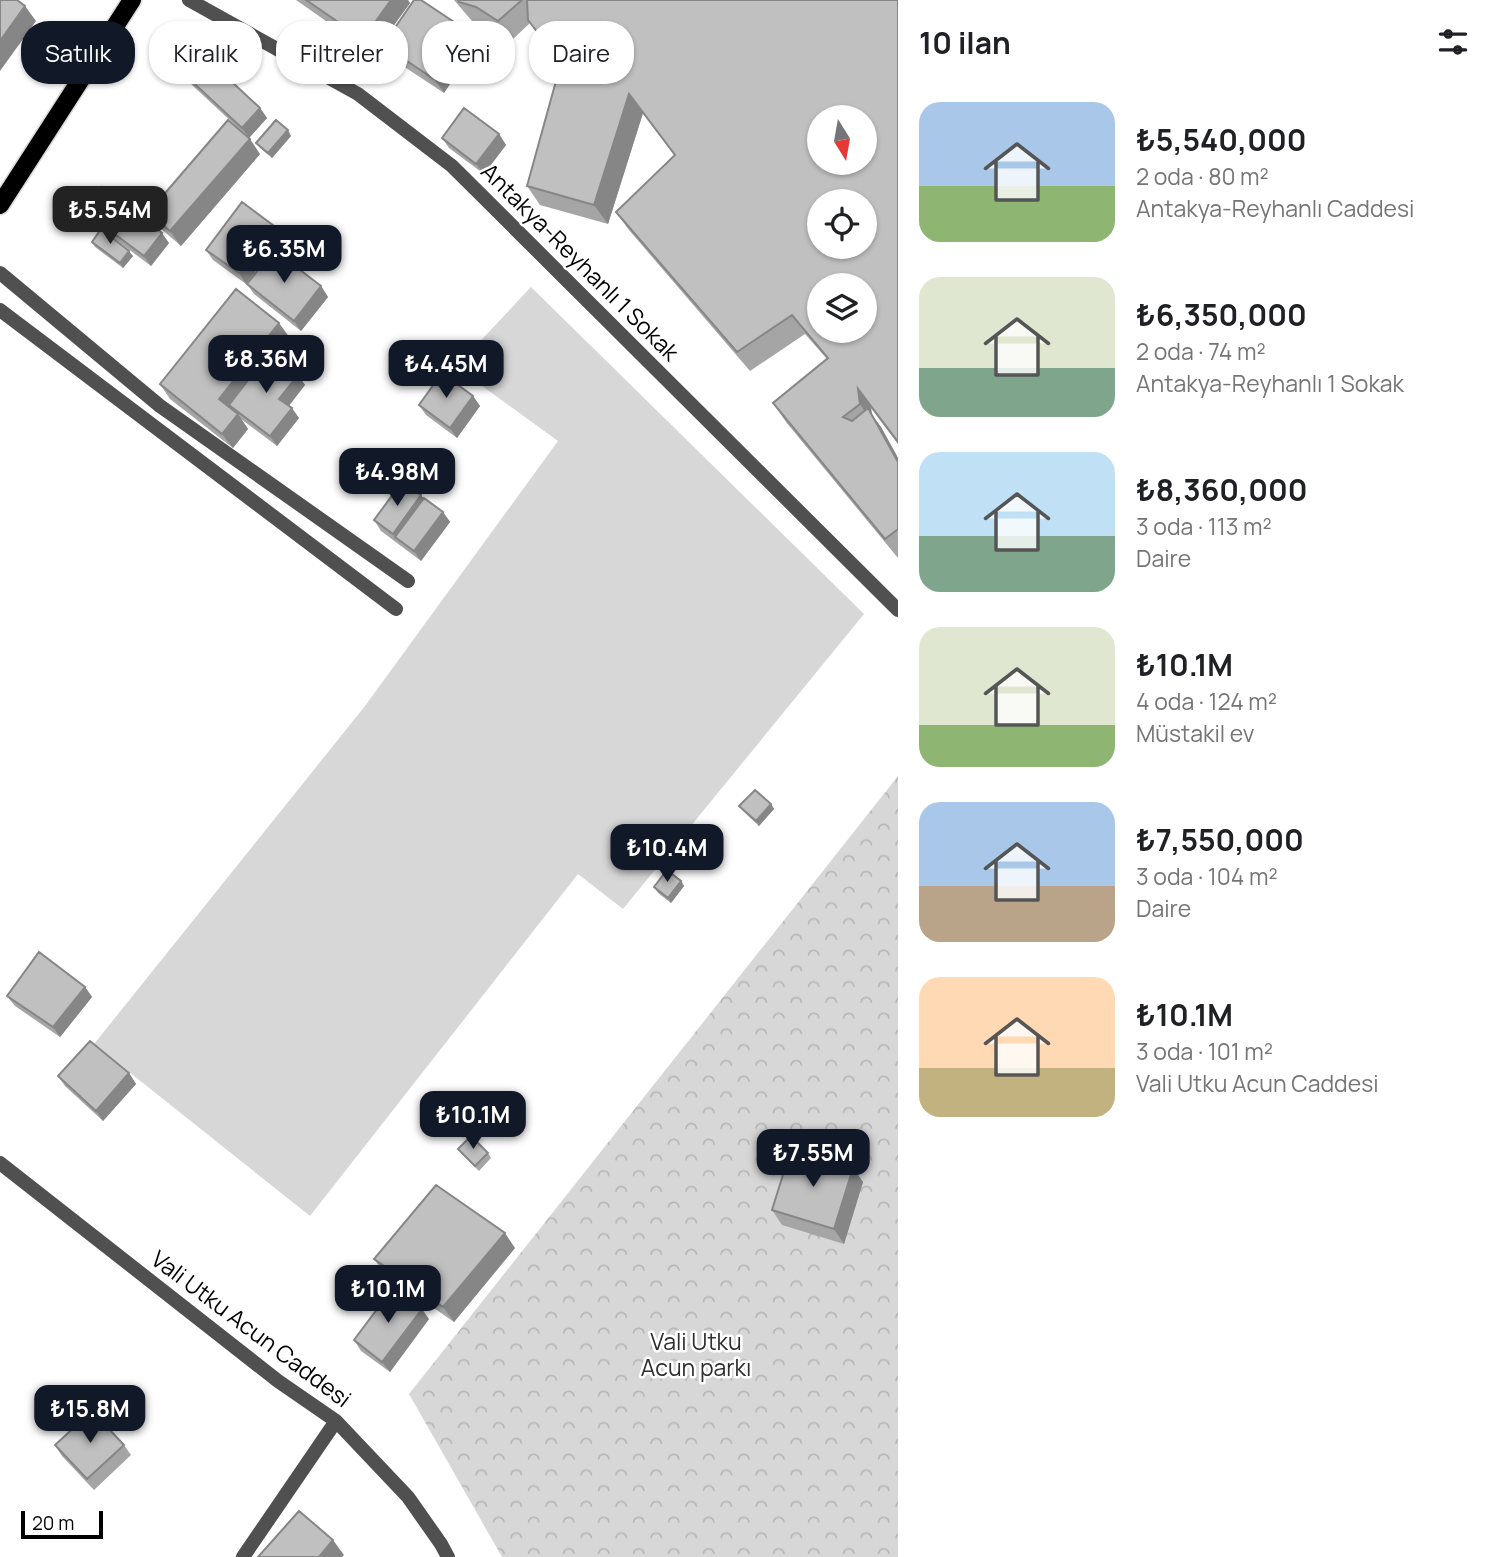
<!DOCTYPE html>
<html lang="tr">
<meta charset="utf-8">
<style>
:root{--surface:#fff;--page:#f2f2f2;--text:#202124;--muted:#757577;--accent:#111827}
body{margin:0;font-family:Manrope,sans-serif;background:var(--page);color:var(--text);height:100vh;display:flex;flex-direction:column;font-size:26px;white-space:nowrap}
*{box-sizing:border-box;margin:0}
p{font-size:23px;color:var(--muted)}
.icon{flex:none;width:38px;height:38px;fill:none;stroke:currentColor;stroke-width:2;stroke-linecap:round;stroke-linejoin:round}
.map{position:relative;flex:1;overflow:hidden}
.panel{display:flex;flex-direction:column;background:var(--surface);width:595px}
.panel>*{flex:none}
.top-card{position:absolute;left:21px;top:21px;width:665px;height:63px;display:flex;gap:14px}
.needle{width:46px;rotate:169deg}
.buttons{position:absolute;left:807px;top:105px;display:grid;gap:14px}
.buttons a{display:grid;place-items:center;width:70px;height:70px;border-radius:50%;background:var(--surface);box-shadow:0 2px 5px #0004;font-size:35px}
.scale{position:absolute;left:21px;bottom:18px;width:82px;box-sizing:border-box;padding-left:7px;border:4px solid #000;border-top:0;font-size:19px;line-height:24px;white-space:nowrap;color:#000;-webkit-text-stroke:5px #fff;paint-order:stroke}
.price{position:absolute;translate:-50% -60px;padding:0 16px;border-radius:14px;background:var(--accent);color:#fff;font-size:23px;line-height:46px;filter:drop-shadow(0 2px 4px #0008)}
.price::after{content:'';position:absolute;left:50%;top:42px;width:21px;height:16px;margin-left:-10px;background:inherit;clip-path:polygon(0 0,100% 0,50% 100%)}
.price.on{background:#222;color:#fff}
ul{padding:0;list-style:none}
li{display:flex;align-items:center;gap:21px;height:175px;padding:0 21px}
li span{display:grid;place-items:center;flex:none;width:196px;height:140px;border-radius:21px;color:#555}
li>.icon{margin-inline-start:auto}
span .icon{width:84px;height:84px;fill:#fffc;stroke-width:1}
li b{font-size:30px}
h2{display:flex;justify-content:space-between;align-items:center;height:84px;padding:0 21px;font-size:30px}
.tag{padding:0 24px;border-radius:28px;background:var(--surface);box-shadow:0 2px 5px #0004;font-size:24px;line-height:63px}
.tag.on{background:var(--accent);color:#fff}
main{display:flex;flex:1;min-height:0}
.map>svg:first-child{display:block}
</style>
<main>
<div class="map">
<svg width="898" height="1557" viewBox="0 0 898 1557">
<defs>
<pattern id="park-crowns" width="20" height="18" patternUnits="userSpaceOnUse" patternTransform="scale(1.75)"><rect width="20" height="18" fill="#d7d7d7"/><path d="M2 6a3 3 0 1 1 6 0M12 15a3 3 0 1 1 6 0" fill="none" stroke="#b7b7b7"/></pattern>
</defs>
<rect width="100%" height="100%" fill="#fff"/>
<!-- park -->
<path fill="url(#park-crowns)" d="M898 776V1557H502L409 1394Z"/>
<!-- pitch -->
<path fill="#d7d7d7" d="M531 287 864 614 623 909 578 874 310 1216 94 1044 365 706 558 441 456 367Z"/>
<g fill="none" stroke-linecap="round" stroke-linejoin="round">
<defs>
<path id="primary" d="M0 205 132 0"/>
</defs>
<!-- primary casing -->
<use href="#primary" stroke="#dbdbdb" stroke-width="21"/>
<!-- lane -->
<path stroke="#505050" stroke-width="14" d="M0 273 160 406 408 581
M0 310 396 609"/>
<!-- street -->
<path stroke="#505050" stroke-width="14" d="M189 0 358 94 452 166 898 610
M0 1163 278 1381 336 1421 408 1497 441 1544 448 1557
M243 1557 336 1421"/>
<!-- primary -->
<use href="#primary" stroke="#000" stroke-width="18"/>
</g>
<!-- wall -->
<path fill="#a5a5a5" d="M296 0H408L410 3 373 54Z
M454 0H898V444L871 408 872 415 881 427 898 458V558L786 422 773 403 827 359 805 334 750 371 629 230 616 212 675 156 643 113 608 224 540 205 527 186 556 81 548 48 530 23 512 40 489 26 472 21Z
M383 45H476L444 93 394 60Z
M185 75 260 108 267 118 249 138 192 85Z
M499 134 506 145 484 174 449 148 442 138Z
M291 136 272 158 260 148 256 143Z
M260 154 181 246 159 227 148 213Z
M84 211 169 243 151 266 91 221Z
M274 226 282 236 246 284 213 260 206 250Z
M92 242 133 256 123 268 95 247Z
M247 284 321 286 328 297 301 331 254 294Z
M290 338 275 357 298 375 305 385 289 406 299 418 277 446 241 419 248 429 233 448 170 399 160 384Z
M473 396 480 406 457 438 426 415 419 405Z
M421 495 424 499 443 512 450 522 421 561 381 531 374 520Z
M771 804 774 809 759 826 743 811 739 806Z
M681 881 684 886 671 903 658 893 654 887Z
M85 987 92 997 60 1037 15 1006 7 996Z
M129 1073 136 1084 103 1121 65 1086 58 1076Z
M458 1149 488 1153 491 1158 479 1171 462 1154Z
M853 1168 863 1182 844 1244 782 1225 772 1210Z
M515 1248 454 1322 385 1274 374 1259Z
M429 1319 390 1372 361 1351 354 1340Z
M55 1445H124L131 1455 94 1490 62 1456Z"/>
<!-- shaded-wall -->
<path fill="#868686" d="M391 0H408L410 3 373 54 363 39Z
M25 6 36 21 0 71V41Z
M466 30 476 45 444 93 434 79Z
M629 94 643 113 608 224 594 205Z
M260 108 267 118 249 138 242 128Z
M288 130 291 136 272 158 268 153Z
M499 134 506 145 484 174 476 164Z
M250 139 260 154 181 246 170 231Z
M274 226 282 236 246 284 239 273Z
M162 233 169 243 151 266 144 256Z
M129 251 133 256 123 268 120 263Z
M321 286 328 297 301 331 294 321Z
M279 323 290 338 233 409 229 405 232 410 219 399Z
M298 375 305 385 286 409 279 399Z
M858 389 871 408 872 415 881 427 898 458V462L860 404Z
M473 396 480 406 457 438 450 428Z
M292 408 299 418 277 446 270 436Z
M238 414 248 429 233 448 222 434Z
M421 495 428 505 395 537 400 545 393 534Z
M443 512 450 522 421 561 414 551Z
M771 804 774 809 759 826 756 821Z
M681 881 684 886 671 903 668 898Z
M85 987 92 997 60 1037 53 1027Z
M129 1073 136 1084 103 1121 96 1111Z
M853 1168 863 1182 844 1244 834 1229Z
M505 1233 515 1248 454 1322 443 1307Z
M422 1309 429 1319 390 1372 382 1362Z
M333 1540 344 1555 342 1557H319Z"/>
<!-- building -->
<path fill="#c0c0c0" stroke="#868686" stroke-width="2" fill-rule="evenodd" d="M0 0H17L25 6 0 41Z
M306 0H391L363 39Z
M414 0H421L466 30 434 79 383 45Z
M458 0H522L498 21 476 7 459 2Z
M527 0H898V442L858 389 860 404 843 417 852 421 868 408 898 462V529L885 539 773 403 828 358 792 315 737 352 616 212 675 155 629 94 594 205 527 186 556 81 548 46 528 20ZM819 117H864V163H819ZM819 201H864V247H819ZM819 285H864V331H819Z
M203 55 260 108 242 128 185 75Z
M464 108 499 134 476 164 442 138Z
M228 120 250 139 170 231 148 213Z
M276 120 288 130 268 153 256 143Z
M102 187 162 233 144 256 84 211Z
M242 202 274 226 239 273 206 250Z
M101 229 129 251 120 263 92 242Z
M274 250 321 286 294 321 247 284Z
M236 289 279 323 219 399 238 414 222 434 160 384Z
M269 353 298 375 279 399 292 408 270 436 229 405Z
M442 373 473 396 450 428 419 405Z
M402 482 421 495 393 534 374 520Z
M424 498 443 512 414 551 395 537Z
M755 790 771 804 756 821 739 806Z
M667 870 681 881 668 898 654 887Z
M39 952 85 987 53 1027 7 996Z
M90 1041 129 1073 96 1111 58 1076Z
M471 1136 488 1153 475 1166 458 1149Z
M791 1149 853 1168 834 1229 772 1210Z
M436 1185 505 1233 443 1307 374 1259Z
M393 1288 422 1309 382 1362 354 1340Z
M92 1411 124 1445 87 1479 55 1445Z
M299 1511 333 1540 319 1557H258Z"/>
<g text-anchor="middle" stroke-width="5" stroke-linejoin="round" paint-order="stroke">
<!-- street labels -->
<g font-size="23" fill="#000" stroke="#fff">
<text transform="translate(580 262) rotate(45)" y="8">Antakya-Reyhanlı 1 Sokak</text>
<text transform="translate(251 1329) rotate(37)" y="8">Vali Utku Acun Caddesi</text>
</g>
<!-- park labels -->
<g font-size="23" fill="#2e2e2e" stroke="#fff">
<text x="696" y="1350">Vali Utku<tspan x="696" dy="26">Acun parkı</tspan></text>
</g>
</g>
</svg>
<div class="buttons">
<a><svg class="needle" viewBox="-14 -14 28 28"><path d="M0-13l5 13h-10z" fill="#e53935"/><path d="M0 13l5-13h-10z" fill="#757577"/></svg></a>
<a><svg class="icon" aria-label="locate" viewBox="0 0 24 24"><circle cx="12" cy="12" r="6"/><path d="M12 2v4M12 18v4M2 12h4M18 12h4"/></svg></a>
<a><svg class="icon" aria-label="layers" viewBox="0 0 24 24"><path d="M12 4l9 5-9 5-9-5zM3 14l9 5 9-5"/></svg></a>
</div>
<div class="scale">20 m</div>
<b class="price on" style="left:110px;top:246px">₺5.54M</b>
<b class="price" style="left:284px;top:285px">₺6.35M</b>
<b class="price" style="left:266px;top:395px">₺8.36M</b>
<b class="price" style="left:446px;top:400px">₺4.45M</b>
<b class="price" style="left:397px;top:508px">₺4.98M</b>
<b class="price" style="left:667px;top:884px">₺10.4M</b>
<b class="price" style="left:473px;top:1151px">₺10.1M</b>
<b class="price" style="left:813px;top:1189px">₺7.55M</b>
<b class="price" style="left:388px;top:1325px">₺10.1M</b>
<b class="price" style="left:90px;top:1445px">₺15.8M</b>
<div class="top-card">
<a class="tag on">Satılık</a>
<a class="tag">Kiralık</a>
<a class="tag">Filtreler</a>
<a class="tag">Yeni</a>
<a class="tag">Daire</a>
</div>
</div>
<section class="panel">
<h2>10 ilan<svg class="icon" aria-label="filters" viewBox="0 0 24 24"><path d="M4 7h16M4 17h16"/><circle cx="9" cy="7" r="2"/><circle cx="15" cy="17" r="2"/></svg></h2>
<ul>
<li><span style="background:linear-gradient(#a9c7e8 60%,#8fb573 0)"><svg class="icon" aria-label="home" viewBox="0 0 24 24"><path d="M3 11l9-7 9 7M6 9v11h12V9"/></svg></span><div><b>₺5,540,000</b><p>2 oda · 80 m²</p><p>Antakya-Reyhanlı Caddesi</p></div></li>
<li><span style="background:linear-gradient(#dfe7d0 65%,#7fa58c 0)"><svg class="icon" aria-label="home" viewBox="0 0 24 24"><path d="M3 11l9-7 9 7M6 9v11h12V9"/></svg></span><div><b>₺6,350,000</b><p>2 oda · 74 m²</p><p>Antakya-Reyhanlı 1 Sokak</p></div></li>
<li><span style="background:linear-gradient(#bfe0f5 60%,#7fa58c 0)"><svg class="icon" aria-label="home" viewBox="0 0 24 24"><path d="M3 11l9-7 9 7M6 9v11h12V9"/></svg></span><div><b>₺8,360,000</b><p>3 oda · 113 m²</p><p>Daire</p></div></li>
<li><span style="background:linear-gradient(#dfe7d0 70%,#8fb573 0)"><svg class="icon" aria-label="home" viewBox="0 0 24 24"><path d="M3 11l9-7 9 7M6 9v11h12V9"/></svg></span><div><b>₺10.1M</b><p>4 oda · 124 m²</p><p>Müstakil ev</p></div></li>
<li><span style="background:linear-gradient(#a9c7e8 60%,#b9a48a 0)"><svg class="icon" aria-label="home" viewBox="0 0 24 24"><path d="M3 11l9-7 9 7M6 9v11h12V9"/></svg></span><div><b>₺7,550,000</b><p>3 oda · 104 m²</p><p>Daire</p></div></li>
<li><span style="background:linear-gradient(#ffd9b3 65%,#c2b280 0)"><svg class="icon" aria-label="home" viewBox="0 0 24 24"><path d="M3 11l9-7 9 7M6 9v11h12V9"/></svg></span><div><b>₺10.1M</b><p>3 oda · 101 m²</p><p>Vali Utku Acun Caddesi</p></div></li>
</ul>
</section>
</main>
